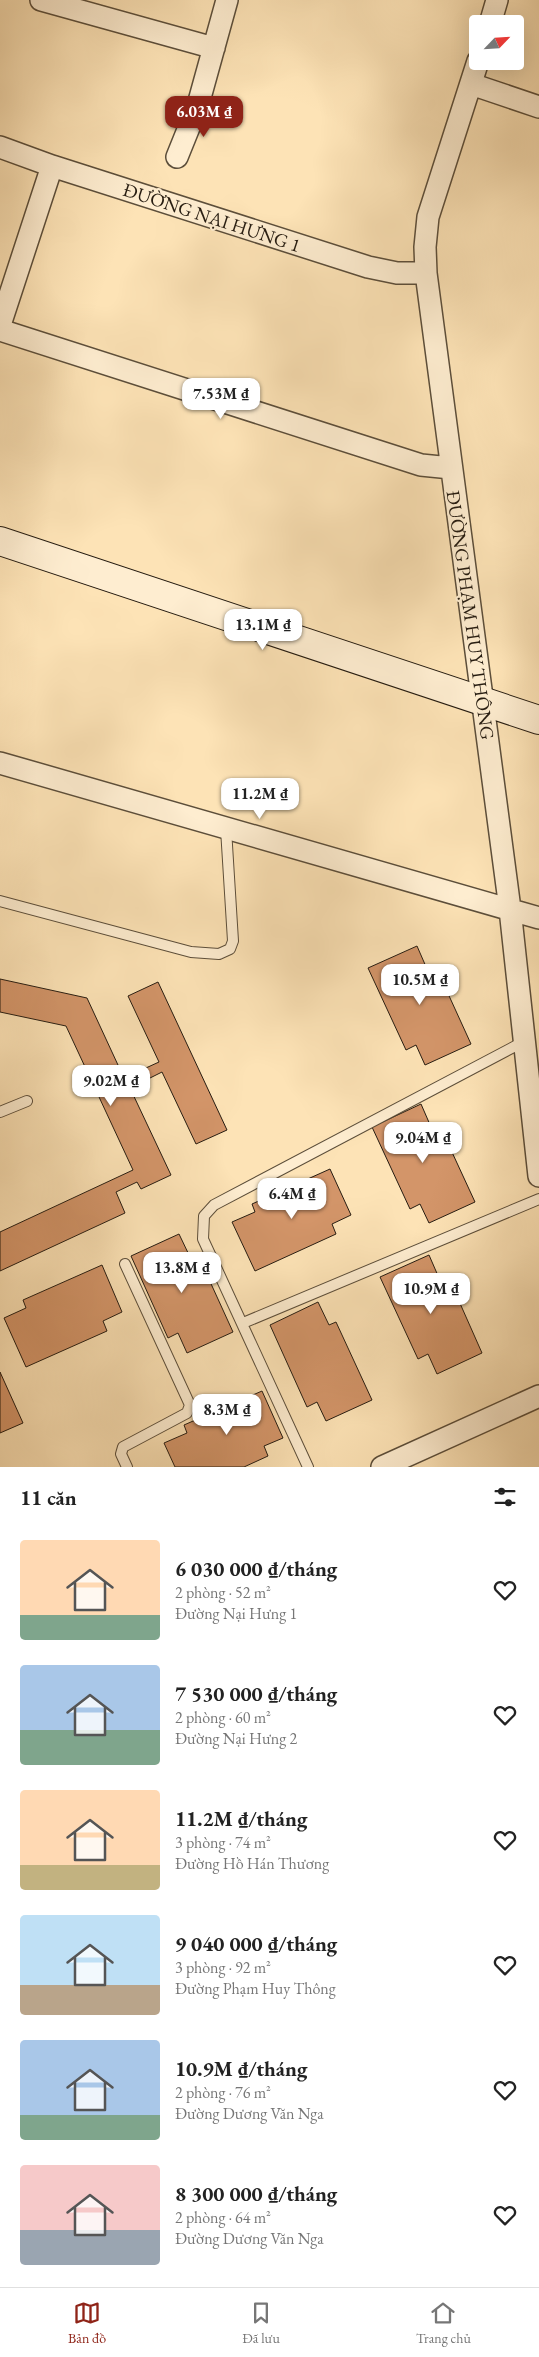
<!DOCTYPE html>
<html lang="vi">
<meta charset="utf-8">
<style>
:root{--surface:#fff;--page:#f2f2f2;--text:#222;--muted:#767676;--line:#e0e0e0;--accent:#8f2418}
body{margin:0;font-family:"EB Garamond",serif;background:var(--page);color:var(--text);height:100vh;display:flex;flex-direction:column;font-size:19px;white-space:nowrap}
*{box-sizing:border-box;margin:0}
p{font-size:16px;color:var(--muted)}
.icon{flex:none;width:28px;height:28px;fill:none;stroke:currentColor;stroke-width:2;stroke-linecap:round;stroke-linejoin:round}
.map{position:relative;height:1467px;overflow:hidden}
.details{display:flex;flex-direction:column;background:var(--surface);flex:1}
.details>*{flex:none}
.needle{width:32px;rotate:65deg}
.buttons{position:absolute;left:469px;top:15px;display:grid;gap:10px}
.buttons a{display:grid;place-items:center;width:55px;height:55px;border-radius:5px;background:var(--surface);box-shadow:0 5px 20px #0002;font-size:25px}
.price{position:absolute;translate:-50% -42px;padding:0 11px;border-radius:10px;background:#fff;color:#222;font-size:16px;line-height:32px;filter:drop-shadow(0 1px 2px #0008)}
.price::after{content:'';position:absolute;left:50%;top:30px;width:15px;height:11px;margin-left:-8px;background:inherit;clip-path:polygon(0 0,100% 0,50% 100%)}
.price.on{background:var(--accent);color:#fff}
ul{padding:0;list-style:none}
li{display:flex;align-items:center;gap:15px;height:125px;padding:0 20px}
li span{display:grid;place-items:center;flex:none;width:140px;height:100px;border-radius:5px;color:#555}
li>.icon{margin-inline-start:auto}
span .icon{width:60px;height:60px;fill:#fffc;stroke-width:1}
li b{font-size:21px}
h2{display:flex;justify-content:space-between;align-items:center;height:60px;padding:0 20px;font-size:21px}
.dock{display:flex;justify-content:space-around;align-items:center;height:70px;border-top:1px solid var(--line);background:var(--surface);font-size:14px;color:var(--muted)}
.dock a{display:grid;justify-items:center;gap:2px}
.dock .on{color:var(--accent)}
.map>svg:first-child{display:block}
</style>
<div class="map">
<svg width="539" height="1467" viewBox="0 0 539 1467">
<rect width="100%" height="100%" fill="#fde3b6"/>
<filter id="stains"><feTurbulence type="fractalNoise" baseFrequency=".004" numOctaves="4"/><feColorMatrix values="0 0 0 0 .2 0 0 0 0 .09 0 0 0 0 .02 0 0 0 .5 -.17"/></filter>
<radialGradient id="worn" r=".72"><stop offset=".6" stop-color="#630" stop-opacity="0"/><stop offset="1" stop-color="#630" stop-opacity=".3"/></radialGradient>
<!-- building -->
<path fill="#d39569" stroke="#261c11" d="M417 946 427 969 435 965 471 1044 425 1065 416 1045 406 1050 368 968Z
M0 979 87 998 124 1078 159 1062 128 996 158 982 227 1130 196 1144 162 1072 130 1088 171 1175 141 1189 137 1182 116 1192 125 1213 0 1271V1232L133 1170 66 1026 0 1012Z
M421 1104 431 1127 439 1124 475 1202 429 1223 420 1204 410 1209 372 1127Z
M330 1169 351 1215 332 1224 336 1234 255 1271 232 1222 255 1212 252 1204Z
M179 1234 190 1257 197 1253 233 1332 187 1353 178 1333 168 1338 131 1256Z
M429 1255 439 1278 447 1274 482 1353 437 1374 428 1354 418 1359 380 1277Z
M102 1265 122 1312 103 1321 107 1331 26 1367 4 1318 26 1308 23 1300Z
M318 1302 329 1325 336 1322 372 1400 326 1421 317 1402 307 1407 270 1325Z
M0 1372 23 1423 0 1433Z
M262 1391 283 1438 264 1446 268 1456 244 1467H175L164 1443 187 1433 184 1425Z"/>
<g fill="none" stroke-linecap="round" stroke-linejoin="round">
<defs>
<path id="lane" d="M0 901 191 952 219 954 230 949 233 941 226 829
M0 1112 27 1101
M125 1264 190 1405 187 1413 123 1447 121 1454 127 1467
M243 1323 539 1199
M308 1467 203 1239 204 1216 214 1205 525 1041"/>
<path id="street" d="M41 0 214 48
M490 24 497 0
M478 61 428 217 425 247 426 273 510 909 539 1176
M471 84 539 107
M0 147 52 166 368 267 397 273H426
M177 157 198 105 227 0
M0 325 52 166
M0 330 421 465 451 468
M0 763 539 918
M382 1467 539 1396"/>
<path id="secondary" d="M0 541 539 720"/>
</defs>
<!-- lane casing -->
<use href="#lane" stroke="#5c4e3a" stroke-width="12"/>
<!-- street casing -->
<use href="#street" stroke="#5c4e3a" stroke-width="24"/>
<!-- secondary casing -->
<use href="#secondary" stroke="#261c11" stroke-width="30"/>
<!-- lane -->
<use href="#lane" stroke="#feedd0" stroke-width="10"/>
<!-- street -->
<use href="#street" stroke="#feedd0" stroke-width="21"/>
<!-- secondary -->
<use href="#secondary" stroke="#feedd0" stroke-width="28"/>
</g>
<g text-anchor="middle" stroke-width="4.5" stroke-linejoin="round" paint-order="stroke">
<!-- street labels -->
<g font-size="19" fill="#261c11" stroke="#feedd0">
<text transform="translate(212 217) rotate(18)" y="7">ĐƯỜNG NẠI HƯNG 1</text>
<text transform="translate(471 615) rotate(82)" y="7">ĐƯỜNG PHẠM HUY THÔNG</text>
</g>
</g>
<rect width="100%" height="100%" filter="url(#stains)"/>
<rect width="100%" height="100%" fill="url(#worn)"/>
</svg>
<div class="buttons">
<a><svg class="needle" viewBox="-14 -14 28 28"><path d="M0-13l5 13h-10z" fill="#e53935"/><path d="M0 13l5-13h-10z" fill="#767676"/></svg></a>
</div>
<b class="price on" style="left:204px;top:138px">6.03M ₫</b>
<b class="price" style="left:221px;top:420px">7.53M ₫</b>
<b class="price" style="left:263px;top:651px">13.1M ₫</b>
<b class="price" style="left:260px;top:820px">11.2M ₫</b>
<b class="price" style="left:420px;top:1006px">10.5M ₫</b>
<b class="price" style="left:111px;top:1107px">9.02M ₫</b>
<b class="price" style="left:423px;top:1164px">9.04M ₫</b>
<b class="price" style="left:292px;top:1220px">6.4M ₫</b>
<b class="price" style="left:182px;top:1294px">13.8M ₫</b>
<b class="price" style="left:431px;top:1315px">10.9M ₫</b>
<b class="price" style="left:227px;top:1436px">8.3M ₫</b>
</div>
<section class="details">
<h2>11 căn<svg class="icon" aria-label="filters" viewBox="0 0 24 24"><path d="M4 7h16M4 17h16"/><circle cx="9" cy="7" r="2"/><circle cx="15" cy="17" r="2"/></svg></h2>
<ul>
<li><span style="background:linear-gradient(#ffd9b3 75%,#7fa58c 0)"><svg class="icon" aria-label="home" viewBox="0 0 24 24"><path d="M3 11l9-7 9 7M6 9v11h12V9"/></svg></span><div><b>6 030 000 ₫/tháng</b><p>2 phòng · 52 m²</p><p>Đường Nại Hưng 1</p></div><svg class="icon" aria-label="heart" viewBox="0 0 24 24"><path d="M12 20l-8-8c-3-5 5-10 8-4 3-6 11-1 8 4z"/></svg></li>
<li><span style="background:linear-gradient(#a9c7e8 65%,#7fa58c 0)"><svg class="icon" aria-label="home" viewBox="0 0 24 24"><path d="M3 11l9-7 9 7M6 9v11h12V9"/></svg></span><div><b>7 530 000 ₫/tháng</b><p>2 phòng · 60 m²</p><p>Đường Nại Hưng 2</p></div><svg class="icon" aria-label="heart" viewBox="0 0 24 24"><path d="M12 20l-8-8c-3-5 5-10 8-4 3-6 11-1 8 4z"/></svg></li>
<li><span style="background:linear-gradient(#ffd9b3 75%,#c2b280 0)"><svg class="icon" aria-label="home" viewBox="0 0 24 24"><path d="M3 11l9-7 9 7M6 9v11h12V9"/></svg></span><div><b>11.2M ₫/tháng</b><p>3 phòng · 74 m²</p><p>Đường Hồ Hán Thương</p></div><svg class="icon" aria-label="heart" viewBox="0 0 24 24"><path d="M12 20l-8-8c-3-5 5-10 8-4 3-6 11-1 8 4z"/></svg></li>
<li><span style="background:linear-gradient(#bfe0f5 70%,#b9a48a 0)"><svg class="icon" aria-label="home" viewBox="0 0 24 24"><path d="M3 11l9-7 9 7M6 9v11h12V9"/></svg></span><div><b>9 040 000 ₫/tháng</b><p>3 phòng · 92 m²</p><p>Đường Phạm Huy Thông</p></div><svg class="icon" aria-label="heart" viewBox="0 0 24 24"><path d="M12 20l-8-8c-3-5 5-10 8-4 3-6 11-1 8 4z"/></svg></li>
<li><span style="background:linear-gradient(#a9c7e8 75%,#7fa58c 0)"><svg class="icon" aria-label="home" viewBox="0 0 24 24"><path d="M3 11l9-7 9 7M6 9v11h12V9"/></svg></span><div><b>10.9M ₫/tháng</b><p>2 phòng · 76 m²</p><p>Đường Dương Văn Nga</p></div><svg class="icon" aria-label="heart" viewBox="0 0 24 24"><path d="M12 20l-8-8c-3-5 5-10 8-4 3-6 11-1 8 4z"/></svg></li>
<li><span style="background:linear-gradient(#f6c9c9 65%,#9aa5b1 0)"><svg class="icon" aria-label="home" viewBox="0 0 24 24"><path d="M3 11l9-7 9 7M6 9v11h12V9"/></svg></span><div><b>8 300 000 ₫/tháng</b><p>2 phòng · 64 m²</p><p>Đường Dương Văn Nga</p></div><svg class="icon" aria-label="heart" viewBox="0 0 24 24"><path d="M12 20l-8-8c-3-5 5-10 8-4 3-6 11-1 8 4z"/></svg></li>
</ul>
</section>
<nav class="dock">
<a class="on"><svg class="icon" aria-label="map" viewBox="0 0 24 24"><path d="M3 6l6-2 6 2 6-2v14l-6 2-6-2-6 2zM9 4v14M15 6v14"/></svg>Bản đồ</a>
<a><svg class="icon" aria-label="saved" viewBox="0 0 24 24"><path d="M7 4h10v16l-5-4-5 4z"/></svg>Đã lưu</a>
<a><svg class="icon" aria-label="home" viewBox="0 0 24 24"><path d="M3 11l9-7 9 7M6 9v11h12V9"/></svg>Trang chủ</a>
</nav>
